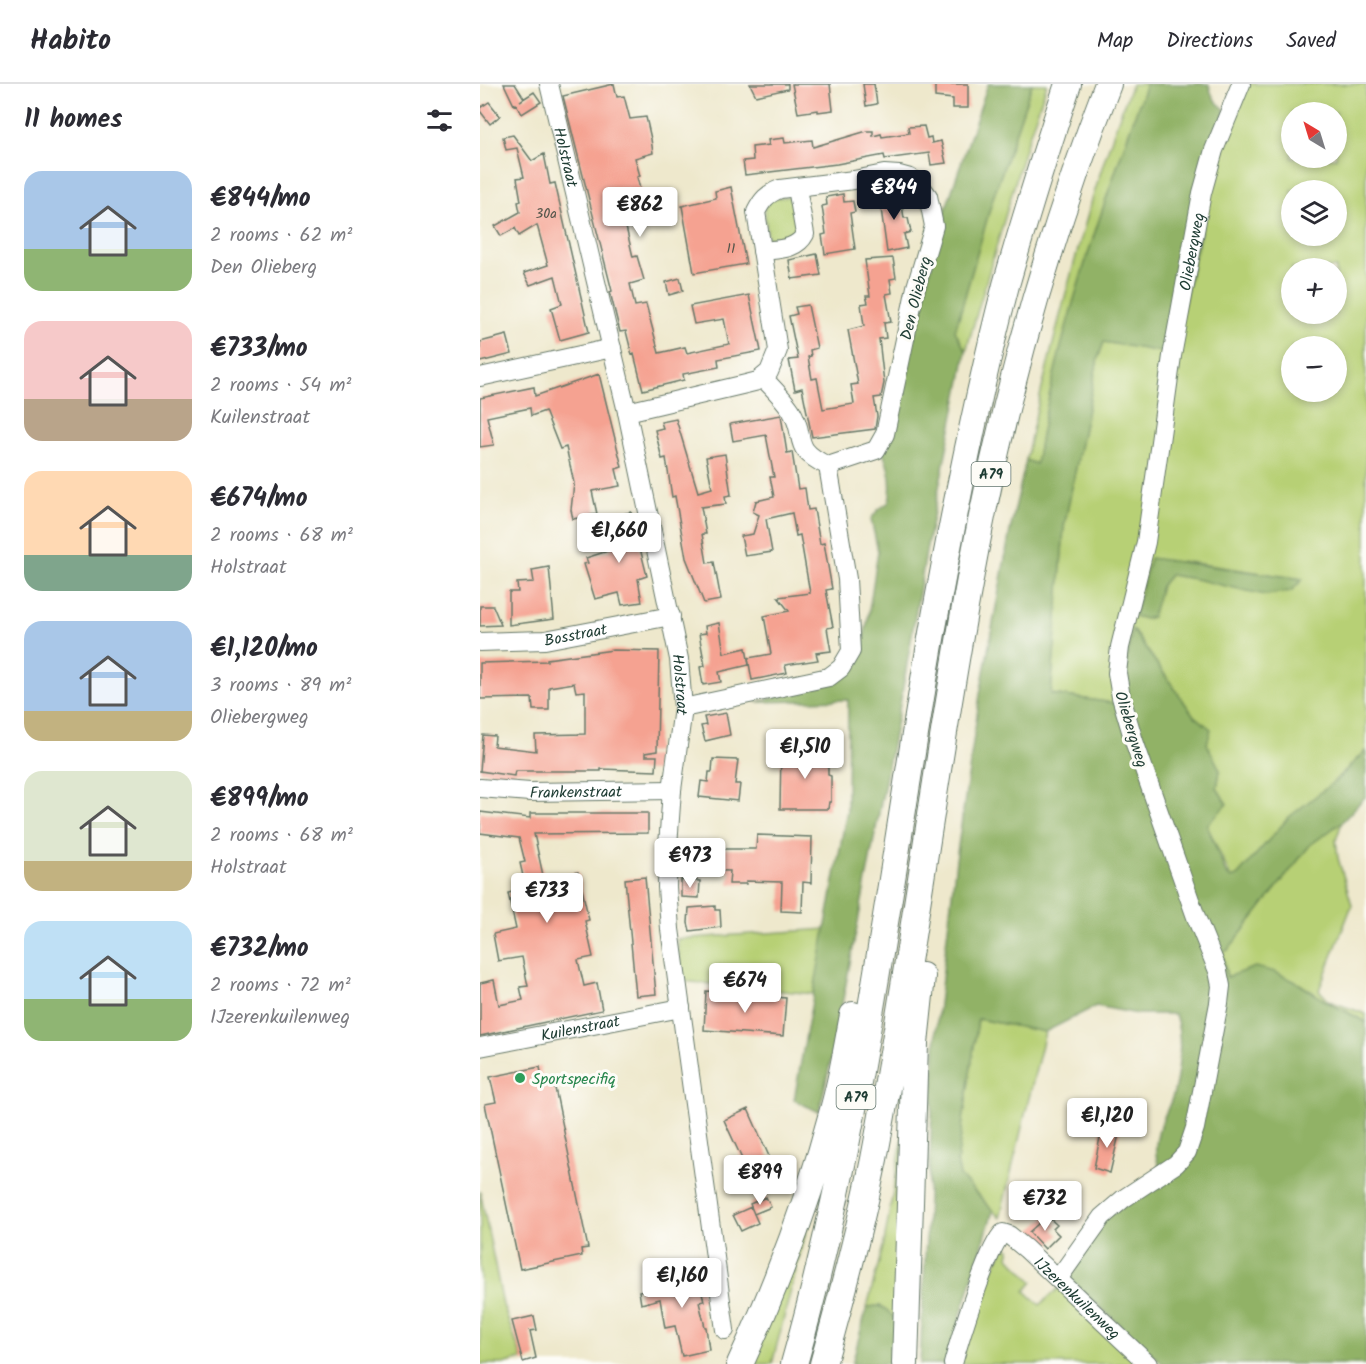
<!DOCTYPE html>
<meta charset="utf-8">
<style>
:root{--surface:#fff;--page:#f7f7f7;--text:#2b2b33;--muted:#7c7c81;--line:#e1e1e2;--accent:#111827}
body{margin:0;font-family:Kalam,sans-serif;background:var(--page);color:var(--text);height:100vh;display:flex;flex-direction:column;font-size:22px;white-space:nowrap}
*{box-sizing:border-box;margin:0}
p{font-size:20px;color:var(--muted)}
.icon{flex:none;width:33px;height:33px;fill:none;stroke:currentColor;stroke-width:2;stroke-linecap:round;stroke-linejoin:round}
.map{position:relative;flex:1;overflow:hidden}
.drawer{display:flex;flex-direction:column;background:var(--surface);width:480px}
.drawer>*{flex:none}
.needle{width:39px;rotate:322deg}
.tools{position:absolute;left:801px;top:18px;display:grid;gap:12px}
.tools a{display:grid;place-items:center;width:66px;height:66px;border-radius:50%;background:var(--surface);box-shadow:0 3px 9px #0003;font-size:30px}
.price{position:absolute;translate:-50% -51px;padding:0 14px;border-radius:6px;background:#fff;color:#222;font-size:20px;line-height:39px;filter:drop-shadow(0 2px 3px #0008)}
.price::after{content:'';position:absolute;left:50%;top:36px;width:18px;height:14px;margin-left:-9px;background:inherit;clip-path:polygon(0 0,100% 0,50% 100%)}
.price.selected{background:var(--accent);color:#fff}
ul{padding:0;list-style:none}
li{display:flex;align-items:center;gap:18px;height:150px;padding:0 24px}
li span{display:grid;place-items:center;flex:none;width:168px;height:120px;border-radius:18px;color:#555}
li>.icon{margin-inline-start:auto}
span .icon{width:72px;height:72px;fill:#fffc;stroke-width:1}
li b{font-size:26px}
h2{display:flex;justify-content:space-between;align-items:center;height:72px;padding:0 24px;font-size:26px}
header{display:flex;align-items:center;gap:36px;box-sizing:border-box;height:84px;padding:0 30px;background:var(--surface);border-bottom:2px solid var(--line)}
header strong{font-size:28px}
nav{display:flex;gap:33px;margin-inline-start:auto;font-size:21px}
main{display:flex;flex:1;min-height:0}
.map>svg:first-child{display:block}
</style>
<header>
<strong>Habito</strong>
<nav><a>Map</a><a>Directions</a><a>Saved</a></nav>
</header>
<main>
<section class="drawer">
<h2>11 homes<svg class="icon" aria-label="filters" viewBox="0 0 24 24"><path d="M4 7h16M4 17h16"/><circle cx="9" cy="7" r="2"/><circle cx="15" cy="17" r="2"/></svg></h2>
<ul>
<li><span style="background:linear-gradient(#a9c7e8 65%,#8fb573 0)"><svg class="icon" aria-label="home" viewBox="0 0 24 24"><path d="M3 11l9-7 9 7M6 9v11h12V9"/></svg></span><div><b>€844/mo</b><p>2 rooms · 62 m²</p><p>Den Olieberg</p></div></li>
<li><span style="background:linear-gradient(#f6c9c9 65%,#b9a48a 0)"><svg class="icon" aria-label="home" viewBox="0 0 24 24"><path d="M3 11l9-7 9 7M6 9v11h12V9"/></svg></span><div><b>€733/mo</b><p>2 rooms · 54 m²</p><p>Kuilenstraat</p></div></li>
<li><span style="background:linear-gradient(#ffd9b3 70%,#7fa58c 0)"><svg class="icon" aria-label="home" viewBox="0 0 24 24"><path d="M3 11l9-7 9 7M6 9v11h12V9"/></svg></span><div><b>€674/mo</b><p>2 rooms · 68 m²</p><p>Holstraat</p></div></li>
<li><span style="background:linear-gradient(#a9c7e8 75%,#c2b280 0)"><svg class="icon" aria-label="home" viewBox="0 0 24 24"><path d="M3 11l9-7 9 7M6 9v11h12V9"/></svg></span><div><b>€1,120/mo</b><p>3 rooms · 89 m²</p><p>Oliebergweg</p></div></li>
<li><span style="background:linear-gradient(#dfe7d0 75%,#c2b280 0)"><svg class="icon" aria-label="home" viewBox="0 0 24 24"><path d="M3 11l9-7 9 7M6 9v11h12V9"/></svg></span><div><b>€899/mo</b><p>2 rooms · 68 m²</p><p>Holstraat</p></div></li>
<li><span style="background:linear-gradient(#bfe0f5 65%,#8fb573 0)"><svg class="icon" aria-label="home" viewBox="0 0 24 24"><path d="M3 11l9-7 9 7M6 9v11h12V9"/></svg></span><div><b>€732/mo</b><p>2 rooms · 72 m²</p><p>IJzerenkuilenweg</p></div></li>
</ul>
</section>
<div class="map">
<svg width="886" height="1280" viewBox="0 0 886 1280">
<rect width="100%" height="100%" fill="#fdfcf7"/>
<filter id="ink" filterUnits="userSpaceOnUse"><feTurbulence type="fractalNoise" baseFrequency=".0167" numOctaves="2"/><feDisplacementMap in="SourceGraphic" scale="12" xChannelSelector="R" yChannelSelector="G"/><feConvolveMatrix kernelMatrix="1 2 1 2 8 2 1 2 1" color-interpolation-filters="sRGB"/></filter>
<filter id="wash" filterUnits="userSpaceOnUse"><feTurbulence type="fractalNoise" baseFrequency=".008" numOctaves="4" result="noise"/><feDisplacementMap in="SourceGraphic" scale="24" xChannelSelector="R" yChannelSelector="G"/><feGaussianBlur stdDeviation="1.35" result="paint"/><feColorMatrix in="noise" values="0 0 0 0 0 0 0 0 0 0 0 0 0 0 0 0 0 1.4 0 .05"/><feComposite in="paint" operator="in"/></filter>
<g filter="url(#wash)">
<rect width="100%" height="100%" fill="#eee8cc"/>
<!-- green -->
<path fill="#b7d075" stroke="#6b8654" stroke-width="1.5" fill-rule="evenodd" d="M552 0H567L546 61 486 267 475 247 513 114Z
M652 0H666C622 124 577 250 556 381L546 376C556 324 570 272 583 220 603 146 623 71 652 0Z
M756 0H886V666L757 792 751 794 727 741 737 704 740 686 726 660 730 645 714 632 653 546 640 620 571 610 584 443 618 274 624 258 692 270ZM812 28H856V74H812ZM812 106H856V152H812ZM812 184H856V230H812ZM812 262H856V308H812ZM701 477 822 495V496L715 495 690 491 681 502 676 515 660 501Z
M312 112 319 152 293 159 288 156 284 124 289 115Z
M862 738 856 756 858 774 872 821 839 906 849 917 886 930V938L844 916 818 899 775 884 747 893 742 868 748 866 830 761Z
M347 845 334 910 202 897 197 855Z
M498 935 565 948 520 1134 480 1092 477 1078Z
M425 1039 416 1236 400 1222 387 1223 404 1159Z
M0 1107 23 1221 42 1275 23 1280H0Z
M334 1116 292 1280H270Z
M525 1163 530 1165 528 1172 553 1198 545 1207 560 1221 580 1203 657 1276 651 1280H479L513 1185Z"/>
<!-- forest -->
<path fill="#91b266" stroke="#58784d" stroke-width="1.5" d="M508 0H552L513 114 475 247 486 267 481 296 447 462 421 615 353 967 339 1028 314 1016 367 726 368 616 276 618 357 597 378 575 387 540 398 467 391 435 398 426 409 418C413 400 410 385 403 369L439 232 462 136Z
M666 0H729C731 12 735 18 745 25L693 270 624 258 618 274 584 443 571 610 640 620 652 545 714 632 731 645 727 660 740 686 737 704 747 720 727 741 746 789 751 794 757 792 809 733 859 694 886 666V712L862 738 830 761 748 866 742 869 747 893 775 883 795 888 818 899 844 916 886 938V1280H683L590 1196 588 1190 617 1139 684 1097C681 1088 677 1079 676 1070 674 1046 688 1029 694 1008 700 982 703 955 695 930H658L616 922 565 948 498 935 477 1078 480 1092 513 1127 466 1280H440L456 946 476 776 500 610 530 447 546 376 556 380C577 250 622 124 666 0Z
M670 474 823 495 811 507 785 511 715 495 690 491 681 502 672 533 665 535 654 532Z
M400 1222 407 1226 416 1236 414 1280H372L387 1223Z"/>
<g id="blocks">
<!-- building -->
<path fill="#f5a291" d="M24 0H35L44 14 40 17 54 8 61 18 42 30 36 20 34 21Z
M134 0 137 13 144 12 150 35 166 33 171 55 173 69 155 74 160 92 157 93 162 113 145 117 147 125 142 126 153 173 157 172 164 196 150 200 155 222 166 220 179 269 205 263 207 269 249 260 244 235 214 240 210 222 269 211 281 267 238 275 239 283 203 290 204 296 163 306 154 270 152 271 146 247 140 248 130 208 132 207 83 12Z
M270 0H308V5L276 12Z
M312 0H350L353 26 338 28V26L318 29Z
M383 0H394L397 20 386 22Z
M455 0H488V24H473V15L455 13Z
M9 18 20 32 10 40 0 27V24Z
M444 42 447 54 451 53 452 59 461 57 466 79 451 81 449 69 405 75 404 71 357 80 265 91 263 77 273 76 272 63 289 61 288 56 304 54 305 59 332 56 333 63 387 47H393V52L401 50 402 53 429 49 428 43Z
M33 51 52 77 64 70 70 100 75 99 109 248 80 256 71 224 82 220 75 192 50 201 44 189 68 181 57 141 39 152 35 144 21 152 15 142 40 128 38 118 41 117 37 94 44 93 37 64 26 66 23 53Z
M251 103 266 180 214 189 202 122 236 114 235 107Z
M420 107 424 134H428L431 148 424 150 427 164 407 168 399 110Z
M363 110 364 118 373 117 375 128 370 129 375 165 345 170 342 151 346 150 342 122 347 121 346 113Z
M337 170 341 191 312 195 309 176Z
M413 174 416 194 410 195 412 209 406 210 411 238 404 239 406 254 399 255 404 299 401 313 394 314 397 332 395 345 332 353 322 304 315 306 309 276 318 275 309 232 317 230 315 223 328 221 337 264 330 266 331 272 328 273 332 295 337 294 343 325 374 320 371 301 378 300 368 246 384 242 381 220 388 219 386 212H390L385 176Z
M200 194 203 207 189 211 186 198Z
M27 251 32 270 0 278V258Z
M119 290 142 383 136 385 140 402 112 407 117 430 93 435 91 426 94 399 86 363 80 365 65 327 51 332 50 324 7 333 14 361 0 363V314L54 303 55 312Z
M301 331 307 369 312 368 318 405 325 404 328 426 334 425 340 460 344 459 352 505 346 506 353 543 347 544 351 567 336 569 338 576 305 581 307 589 272 596 268 574 291 570 284 532 309 527 298 513 330 509 320 451 316 452 312 429 286 435 292 468 265 472 261 452 273 450 279 431 273 428 276 417 294 413 290 393H294L286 351 253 357 250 340Z
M196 335 218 408 232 404 226 373 245 370 251 411 245 412 246 420 221 423 226 450H222L227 479 234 478 241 516 224 519 206 474 195 412 192 413 186 374 182 375 175 346 183 344 181 338Z
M151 428 167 492 158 495 162 518 142 521 139 509 115 515 104 480 108 479 106 474 131 466 130 451 134 450 131 433Z
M69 483 74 535 29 541V508H38L37 499 54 498 52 486Z
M0 522H13L21 541 0 542Z
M239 539 244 569 266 564 269 581 239 588 241 598 223 601 220 583 225 582 219 550 226 549 225 542Z
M133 566 179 567 177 667 165 669V672H177L176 687 121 685V687H35L34 692 0 687 3 651 15 652 14 662 56 667 55 651 105 650V607L96 608 94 599 69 603V626H53L52 614 0 615V579L67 577V575Z
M246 629 250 651 225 657 221 642 226 641 224 633Z
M348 665V691L351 692V718H349L348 725H300L301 666Z
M233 675 258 676 255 700H260L258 717 219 713 221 697 228 698 229 688H232Z
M0 728 50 734V729H168V749L54 750 64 796 98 788 109 836 105 837 113 873 98 876 104 902 117 899 122 926 0 952V899L14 896 19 921 43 916 40 903 48 902 42 873 18 877 13 850 36 845 28 809 46 805 40 779 45 778 39 754 0 749Z
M277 751 332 753 331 799 323 798 322 828 301 827 302 798 266 797V800H249L250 787 210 786V765H276Z
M165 793 176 910 156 912 145 795Z
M201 796 220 797 219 814 201 813Z
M235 822V826H240L241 843 210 847 208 839 209 824Z
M226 907 306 914 303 952 224 946Z
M60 983 64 1004 73 1002 75 1004 108 1164 101 1165 102 1172 40 1185 5 1020 16 1018 10 993Z
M268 1025 292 1079 269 1090 244 1036Z
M622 1043 640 1046 630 1089 614 1084Z
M286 1113 291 1123 274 1130 270 1120Z
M271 1123 278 1139 261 1147 253 1131Z
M567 1132 577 1141 573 1145 579 1151 565 1165 549 1148Z
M216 1183 224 1217 219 1218 225 1243H226L229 1266 202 1272 195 1242 185 1244 180 1215 161 1220 159 1207 185 1201 182 1191Z
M54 1232 57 1246 50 1247 56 1274 43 1278 32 1237Z"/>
</g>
</g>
<g filter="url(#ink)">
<use href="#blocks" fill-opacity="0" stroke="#677969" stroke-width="1.5"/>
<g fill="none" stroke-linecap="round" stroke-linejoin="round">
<defs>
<g id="minor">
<path id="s1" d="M69 0 147 328 199 575 203 624 192 706 188 762 187 803 190 845 245 1246"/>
<path d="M282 167C298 165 317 166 325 150L317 104"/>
<path d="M0 293 132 264"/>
<path d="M147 328 266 300 278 297 289 288 298 266 276 128C282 116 287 110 300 105L374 96 404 90 419 91 430 94 440 101 448 112 454 142 436 203 405 350 396 366 348 382C309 363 328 355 311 326 303 314 293 304 283 294"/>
<path id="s2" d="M0 558 65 556 191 532"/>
<path d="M203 624 349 593 361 584 371 567 367 495 348 382"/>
<path id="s3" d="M0 704 50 708 192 706"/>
<path id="s4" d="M0 963 201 924"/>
<path id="s5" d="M578 1195 622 1133 643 1115 696 1080 707 1068 715 1044 739 919 741 902 738 887 716 833 654 657 641 613 637 589 640 563 666 458 692 272 722 109 734 66 761 0"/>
<path id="s6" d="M473 1280C479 1257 508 1162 523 1149L529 1151 546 1165 668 1280"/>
</g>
<path id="highway" d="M260 1280C298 1198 330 1113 353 1026 362 995 367 962 373 931
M314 1280C382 1041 409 793 452 549 473 433 496 316 526 201 545 134 566 67 588 0
M343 1280C362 1212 380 1144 394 1075 433 872 457 666 496 463 526 305 570 150 628 0
M425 1280 435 959 442 892"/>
</defs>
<!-- minor casing -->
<use href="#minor" stroke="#677969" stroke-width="20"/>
<!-- highway casing -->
<use href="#highway" stroke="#677969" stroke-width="28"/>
<!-- minor -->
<use href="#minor" stroke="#fff" stroke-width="18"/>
<!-- highway -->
<use href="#highway" stroke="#fff" stroke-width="26"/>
</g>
</g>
<!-- markers -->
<circle fill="#2e9e5b" stroke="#fdfcf7" stroke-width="2" cx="40" cy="994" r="6"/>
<g text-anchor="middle" stroke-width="6" stroke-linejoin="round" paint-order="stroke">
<!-- number labels -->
<g font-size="14" fill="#54564b">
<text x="66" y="134">30a</text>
<text x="251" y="169">11</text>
</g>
<!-- shield labels -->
<g fill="#fdfcf7" stroke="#62766e" stroke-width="1.5">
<rect x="491.5" y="378" width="39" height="24" rx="4.5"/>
<rect x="356.5" y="1001" width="39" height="24" rx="4.5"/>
</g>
<g font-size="15" font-weight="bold" fill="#1f3d34">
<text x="511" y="395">A79</text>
<text x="376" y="1018">A79</text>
</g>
<!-- street labels -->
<g font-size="16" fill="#1f3d34" stroke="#fdfcf7">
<text dy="6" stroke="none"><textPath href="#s1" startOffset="75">Holstraat</textPath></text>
<text dy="6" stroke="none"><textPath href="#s5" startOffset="1112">Oliebergweg</textPath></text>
<text transform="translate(435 214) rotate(-76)" y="6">Den Olieberg</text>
<text dy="6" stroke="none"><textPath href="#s2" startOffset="96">Bosstraat</textPath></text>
<text dy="6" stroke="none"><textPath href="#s1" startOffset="615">Holstraat</textPath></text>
<text transform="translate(652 645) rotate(73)" y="6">Oliebergweg</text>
<text dy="6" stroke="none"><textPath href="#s3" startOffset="96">Frankenstraat</textPath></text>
<text dy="6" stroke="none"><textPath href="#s4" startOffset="102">Kuilenstraat</textPath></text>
<text dy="6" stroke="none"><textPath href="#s6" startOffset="240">IJzerenkuilenweg</textPath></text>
</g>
<!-- leisure labels -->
<g font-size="16" fill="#27864d" stroke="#fdfcf7" text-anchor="start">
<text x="52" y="1000">Sportspecifiq</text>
</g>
</g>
</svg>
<div class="tools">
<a><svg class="needle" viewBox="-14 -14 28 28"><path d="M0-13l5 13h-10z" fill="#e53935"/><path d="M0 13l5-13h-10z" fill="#7c7c81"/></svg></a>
<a><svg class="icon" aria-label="layers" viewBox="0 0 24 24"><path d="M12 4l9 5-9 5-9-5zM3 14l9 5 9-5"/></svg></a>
<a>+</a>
<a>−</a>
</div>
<b class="price selected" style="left:414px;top:137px">€844</b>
<b class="price" style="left:160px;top:154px">€862</b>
<b class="price" style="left:139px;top:480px">€1,660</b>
<b class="price" style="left:325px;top:696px">€1,510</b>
<b class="price" style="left:210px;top:805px">€973</b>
<b class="price" style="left:67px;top:840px">€733</b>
<b class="price" style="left:265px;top:930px">€674</b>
<b class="price" style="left:627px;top:1065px">€1,120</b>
<b class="price" style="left:280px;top:1122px">€899</b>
<b class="price" style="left:565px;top:1148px">€732</b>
<b class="price" style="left:202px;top:1225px">€1,160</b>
</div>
</main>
